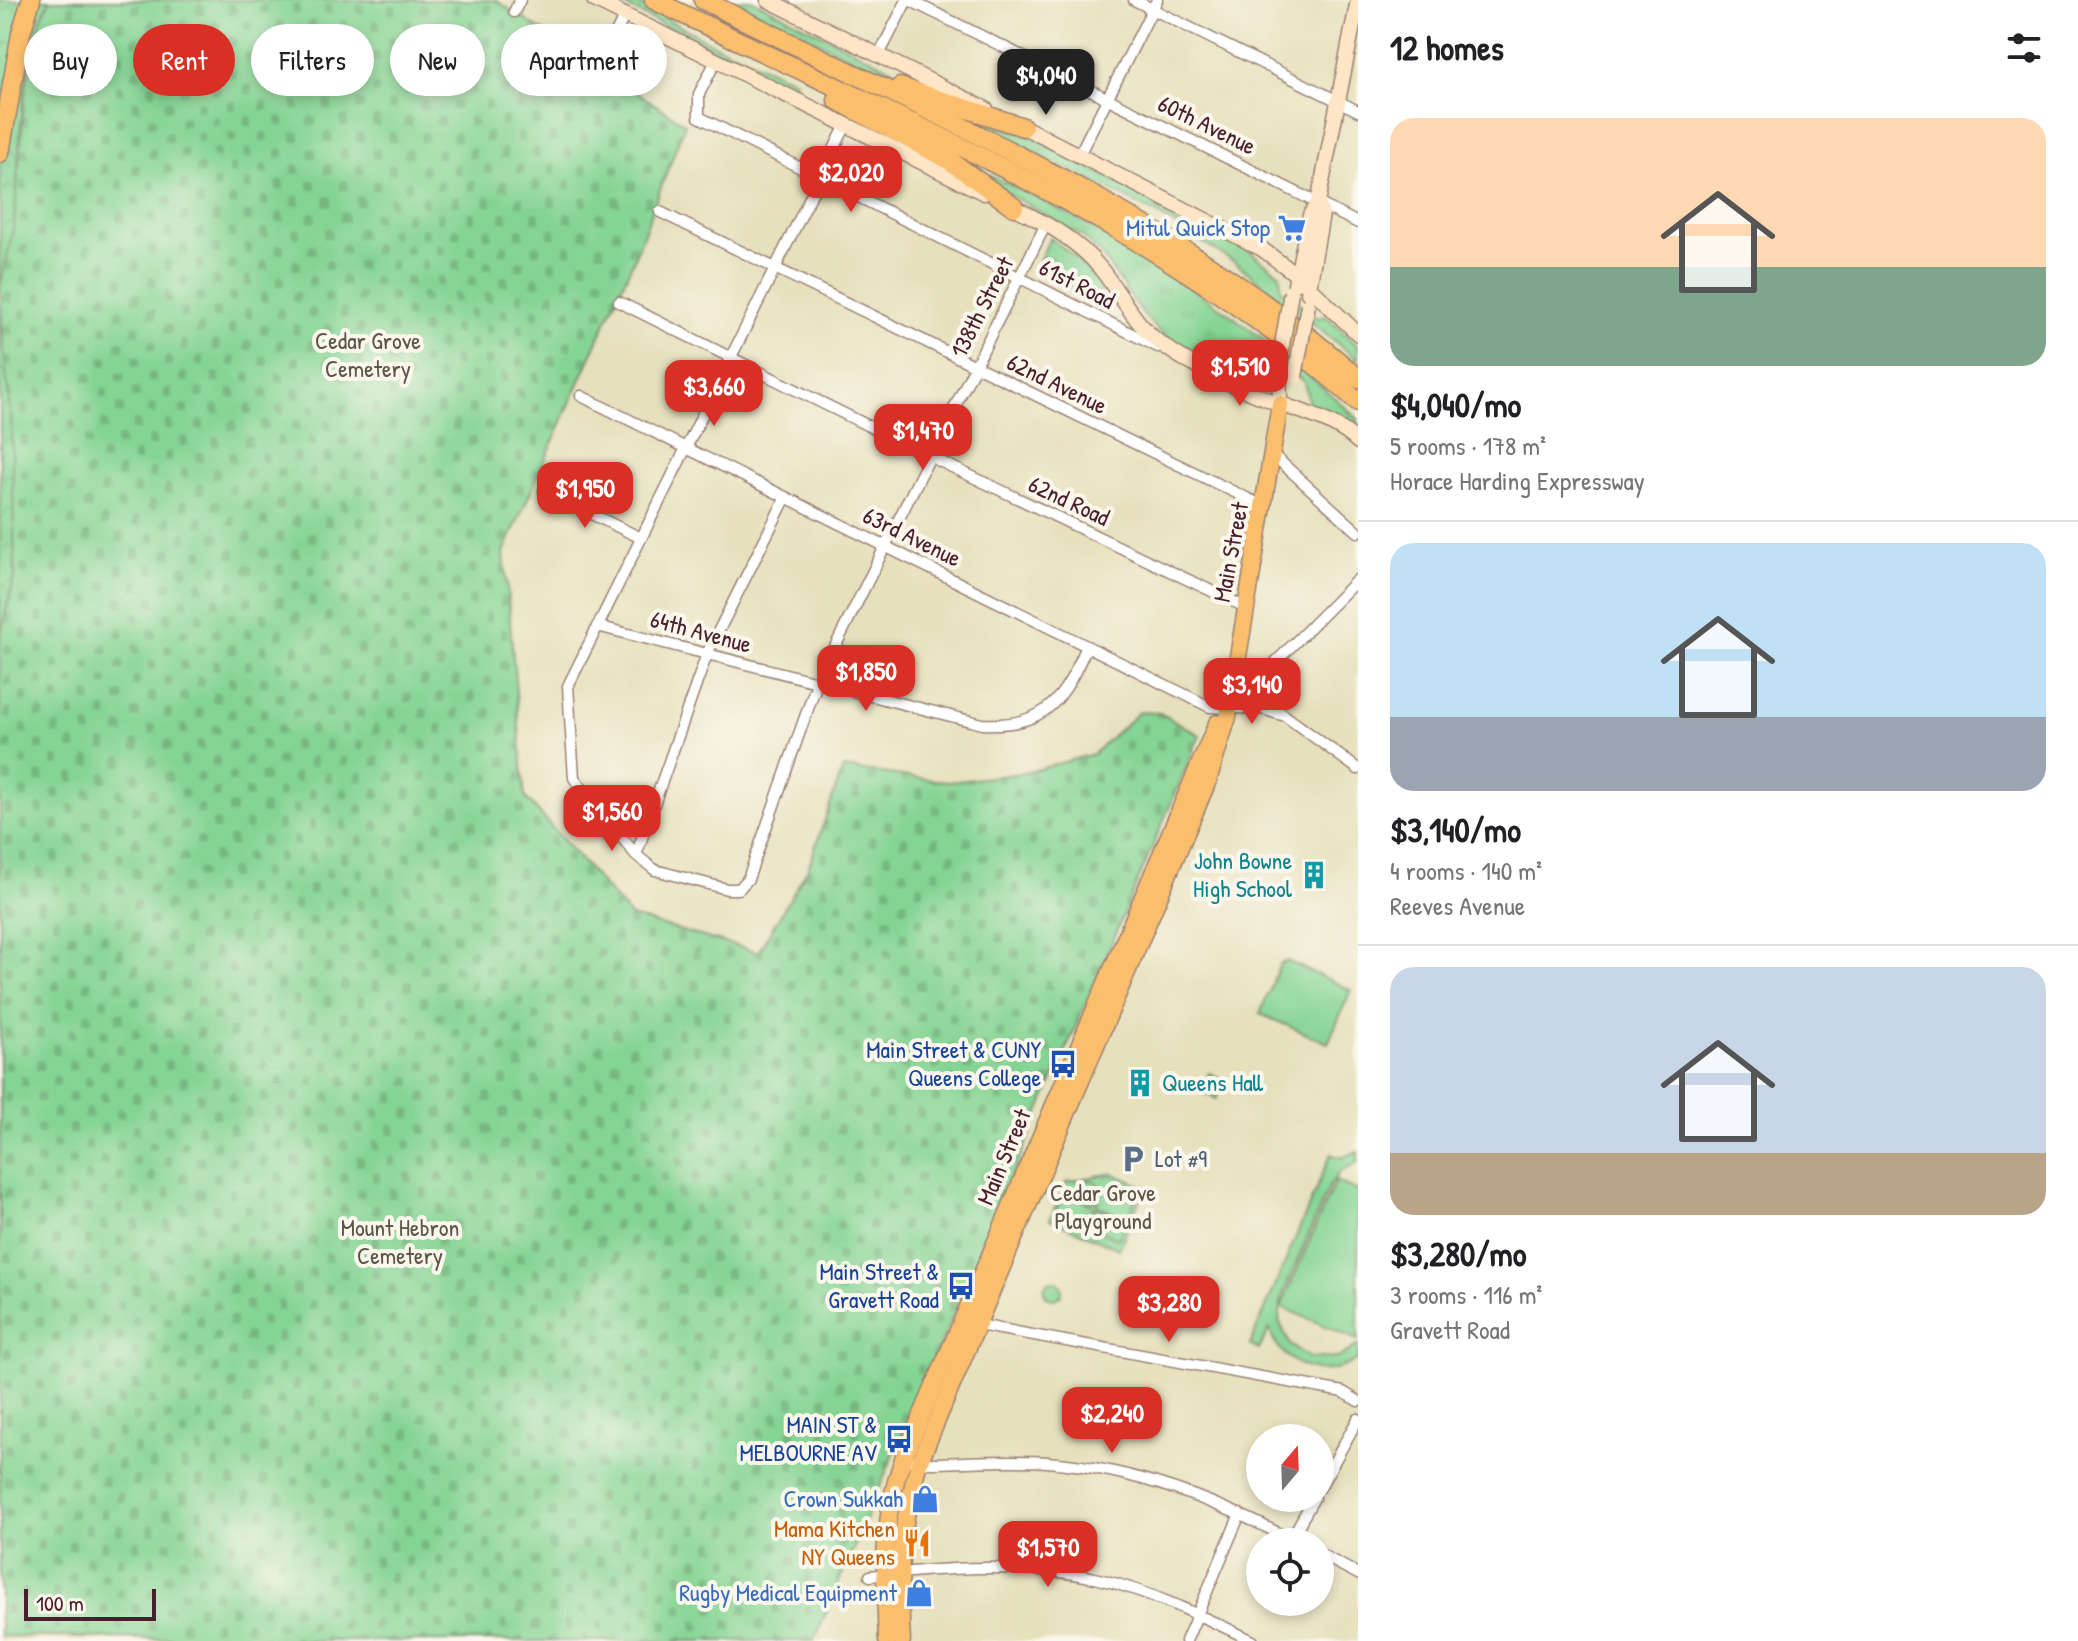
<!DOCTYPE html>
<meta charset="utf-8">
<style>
:root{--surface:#fff;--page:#f6f6f6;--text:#202124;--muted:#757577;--line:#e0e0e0;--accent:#d93025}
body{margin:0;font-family:"Patrick Hand",sans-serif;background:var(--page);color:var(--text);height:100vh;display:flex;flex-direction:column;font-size:30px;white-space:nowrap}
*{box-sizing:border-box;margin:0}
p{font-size:26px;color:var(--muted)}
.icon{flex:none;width:44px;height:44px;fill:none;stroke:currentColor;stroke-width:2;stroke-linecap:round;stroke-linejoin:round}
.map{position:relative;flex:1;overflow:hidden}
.sheet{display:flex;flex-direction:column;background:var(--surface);width:720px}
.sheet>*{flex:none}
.banner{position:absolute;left:24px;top:24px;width:760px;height:72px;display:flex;gap:16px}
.needle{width:52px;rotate:19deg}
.fabs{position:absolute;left:1246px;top:1424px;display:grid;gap:16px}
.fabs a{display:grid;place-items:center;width:88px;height:88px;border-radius:50%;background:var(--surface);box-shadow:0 4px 12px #0003;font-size:40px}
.scale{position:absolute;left:24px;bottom:20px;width:132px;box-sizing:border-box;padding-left:8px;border:4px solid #4a1f2b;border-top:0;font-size:22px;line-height:28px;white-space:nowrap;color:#4a1f2b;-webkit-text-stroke:6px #fbf7ec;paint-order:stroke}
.price{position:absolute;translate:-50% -68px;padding:0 18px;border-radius:16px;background:var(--accent);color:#fff;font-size:26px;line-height:52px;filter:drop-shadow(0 2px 4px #0008)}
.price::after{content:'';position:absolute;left:50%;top:48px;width:24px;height:18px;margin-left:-12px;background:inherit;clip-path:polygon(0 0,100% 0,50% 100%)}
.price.on{background:#222;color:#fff}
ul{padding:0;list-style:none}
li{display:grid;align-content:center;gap:16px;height:424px;padding:0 32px}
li+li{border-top:2px solid var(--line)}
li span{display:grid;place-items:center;height:248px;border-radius:24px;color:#555}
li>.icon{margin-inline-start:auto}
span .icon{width:144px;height:144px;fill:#fffc;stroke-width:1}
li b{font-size:34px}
h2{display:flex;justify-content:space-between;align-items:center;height:96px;padding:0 32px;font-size:34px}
.chip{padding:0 28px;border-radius:36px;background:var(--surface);box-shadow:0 4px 12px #0003;font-size:28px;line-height:72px}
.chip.on{background:var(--accent);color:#fff}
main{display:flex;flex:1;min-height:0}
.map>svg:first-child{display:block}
</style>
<main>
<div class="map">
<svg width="1358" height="1641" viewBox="0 0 1358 1641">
<defs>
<pattern id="grass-tufts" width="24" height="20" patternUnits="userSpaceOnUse" patternTransform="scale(2)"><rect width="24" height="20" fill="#84d493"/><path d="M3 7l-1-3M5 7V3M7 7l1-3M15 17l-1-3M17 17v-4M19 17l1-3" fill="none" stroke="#74b67f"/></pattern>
<pattern id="cemetery-stones" width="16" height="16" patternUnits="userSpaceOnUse" patternTransform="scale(2)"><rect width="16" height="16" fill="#84d493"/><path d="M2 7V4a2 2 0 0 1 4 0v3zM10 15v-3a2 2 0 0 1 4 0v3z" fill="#74b67f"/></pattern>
<pattern id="park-crowns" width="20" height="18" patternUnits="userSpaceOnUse" patternTransform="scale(2)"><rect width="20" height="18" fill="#84d493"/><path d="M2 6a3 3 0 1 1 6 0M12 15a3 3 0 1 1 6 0" fill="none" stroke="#74b67f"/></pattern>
<pattern id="garden-dots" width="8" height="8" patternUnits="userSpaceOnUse" patternTransform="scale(2)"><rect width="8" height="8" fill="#84d493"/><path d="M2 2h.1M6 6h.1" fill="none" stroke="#74b67f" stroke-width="1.8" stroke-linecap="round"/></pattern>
</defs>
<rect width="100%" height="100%" fill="#fbf7ec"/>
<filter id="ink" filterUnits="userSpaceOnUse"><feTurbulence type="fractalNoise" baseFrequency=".0125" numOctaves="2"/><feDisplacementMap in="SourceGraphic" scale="16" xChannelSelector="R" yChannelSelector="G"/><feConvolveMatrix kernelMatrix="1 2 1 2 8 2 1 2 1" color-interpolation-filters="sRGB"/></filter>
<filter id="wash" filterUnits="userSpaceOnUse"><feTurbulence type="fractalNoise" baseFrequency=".006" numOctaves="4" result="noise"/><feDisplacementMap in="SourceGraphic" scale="32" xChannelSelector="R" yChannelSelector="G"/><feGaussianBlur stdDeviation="1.8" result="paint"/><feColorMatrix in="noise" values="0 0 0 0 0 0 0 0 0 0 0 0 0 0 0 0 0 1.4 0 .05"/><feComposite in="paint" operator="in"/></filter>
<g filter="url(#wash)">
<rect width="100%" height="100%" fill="#e7e0bc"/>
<!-- grass -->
<path fill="url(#grass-tufts)" stroke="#677a5f" stroke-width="2" d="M612 0H631L715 45 795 81 794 89Z
M733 0H753L940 93 898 81Z
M940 105 1029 136 1245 248 1280 274 1281 289 1317 318 1326 316 1358 346V360L1236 263 1152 211Z
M953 156C994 179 1038 197 1079 220 1183 277 1270 338 1358 419V430L1344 419 1309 404 1304 382 1269 355 1264 380 1256 384 1161 334 1141 312 1101 254 1083 237 1007 193Z"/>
<!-- cemetery -->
<path fill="url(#cemetery-stones)" stroke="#677a5f" stroke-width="2" d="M50 0H495L685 124 634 259 504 552 525 797 631 917 758 952 808 868 843 768 949 782 1024 773 1093 754 1139 712 1160 713 1200 735 814 1641H285L0 1636V636L15 574 0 286 14 218 25 91 41 17Z"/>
<!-- park -->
<path fill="url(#park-crowns)" stroke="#677a5f" stroke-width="2" d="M0 0H50C18 58 21 148 15 213 13 238 5 262 0 286Z
M1050 238 1074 256 1099 284 1101 290 1095 301 1034 271Z
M0 313 11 419 15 574 0 636Z
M1112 1173 1145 1187 1119 1249 1050 1219 1066 1182Z
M1044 1290a9 9 0 1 1 18 0a9 9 0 1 1-18 0Z"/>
<!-- garden -->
<path fill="url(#garden-dots)" stroke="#677a5f" stroke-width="2" d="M1209 1073 1224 1080 1216 1099 1200 1092Z"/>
<!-- pitch -->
<path fill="#84d493" stroke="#677a5f" stroke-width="2" d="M1287 961 1351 990 1328 1043 1260 1014 1280 964Z
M1358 1151V1162L1340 1172 1330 1185 1282 1297 1279 1321 1290 1345 1310 1358H1338L1358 1345V1359C1324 1383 1282 1367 1269 1329L1259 1350 1250 1345 1331 1154 1341 1158Z
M1079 1191a11 11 0 1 1 22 0a11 11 0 1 1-22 0Z
M1335 1181 1358 1191V1340L1281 1307Z
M1105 1187 1135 1200 1128 1219 1096 1205Z
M1064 1193 1093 1206 1085 1224 1056 1211Z
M1096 1207 1126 1221 1118 1239 1087 1225Z"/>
</g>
<g filter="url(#ink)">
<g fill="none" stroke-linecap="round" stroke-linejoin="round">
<defs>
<path id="minor" d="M909 0 1358 223
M1134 0 1358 111
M514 12 520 0
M879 55 907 0
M716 61 699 94V117L1158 347
M600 65 625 15
M846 125 568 686 574 778 636 855 655 870 727 889H739L748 879 817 683 1046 224
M1079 155 1157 0
M660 212 1265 507
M619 302 931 457 1245 607
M581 396 1210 707 1263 709 1282 715
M1272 454 1358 532
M544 491 641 538
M597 626 982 724C1047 727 1063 700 1087 646
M1255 683 1358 579
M1255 683 1258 696 1358 769
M636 855 707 654 786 497
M973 1324 1343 1392 1358 1401
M903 1459 919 1463C962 1463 1005 1459 1047 1462 1137 1469 1217 1501 1296 1542
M1320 1487 1358 1419
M1291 1539 1314 1498
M1320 1554 1358 1574
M870 1576C942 1568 1023 1562 1095 1578 1150 1591 1202 1616 1253 1641
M1186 1641 1240 1514"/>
<path id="secondary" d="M594 0 984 193
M768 0 986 109
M1016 123 1262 249 1298 276 1358 334
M1007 204C1042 221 1076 238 1101 269 1123 297 1136 328 1167 348 1196 368 1231 385 1265 398 1296 411 1333 418 1358 442
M1295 284 1310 215 1318 203 1358 0
M1308 293 1322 214 1318 203
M1279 363 1280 404"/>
<path id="primary" d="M887 1641C884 1578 881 1519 903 1459L1217 723
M902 1641C898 1573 899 1529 919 1463L1208 781 1228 717 1280 404"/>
<path id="motorway" d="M654 0C896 120 1155 218 1358 402
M703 0C928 113 1167 210 1358 378
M900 87 1023 127
M837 100 949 160 1014 207
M0 153 21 33 31 0"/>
</defs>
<!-- minor casing -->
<use href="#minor" stroke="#988074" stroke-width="13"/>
<!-- secondary casing -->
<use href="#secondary" stroke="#988074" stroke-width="17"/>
<!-- primary casing -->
<use href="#primary" stroke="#988074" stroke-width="19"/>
<!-- motorway casing -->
<use href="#motorway" stroke="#988074" stroke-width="21"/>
<!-- minor -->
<use href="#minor" stroke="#fff" stroke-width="10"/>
<!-- secondary -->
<use href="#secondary" stroke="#fde5c5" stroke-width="14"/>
<!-- primary -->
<use href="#primary" stroke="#fabe6d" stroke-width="16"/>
<!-- motorway -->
<use href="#motorway" stroke="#fabe6d" stroke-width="18"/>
<defs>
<path id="secondary-bridge" d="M1279 363 1291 292
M1295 376 1308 305"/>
</defs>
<!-- secondary-bridge casing -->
<use href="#secondary-bridge" stroke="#988074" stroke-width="17" stroke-linecap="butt"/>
<!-- secondary-bridge -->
<use href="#secondary-bridge" stroke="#fde5c5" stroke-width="14"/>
</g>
</g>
<!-- icons -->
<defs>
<symbol id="supermarket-bare" viewBox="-9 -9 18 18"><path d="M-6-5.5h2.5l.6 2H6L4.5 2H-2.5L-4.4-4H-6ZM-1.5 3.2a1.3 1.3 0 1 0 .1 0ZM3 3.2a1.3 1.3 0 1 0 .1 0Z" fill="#3f7fe0" stroke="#fbf7ec" stroke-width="2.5" paint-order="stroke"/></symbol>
<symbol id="building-bare" viewBox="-9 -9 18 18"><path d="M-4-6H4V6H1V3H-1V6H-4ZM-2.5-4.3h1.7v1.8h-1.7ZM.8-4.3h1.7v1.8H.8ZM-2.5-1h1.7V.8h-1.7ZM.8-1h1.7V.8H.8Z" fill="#0f9aa8" stroke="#fbf7ec" stroke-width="2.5" paint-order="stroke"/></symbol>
<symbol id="bus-bare" viewBox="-9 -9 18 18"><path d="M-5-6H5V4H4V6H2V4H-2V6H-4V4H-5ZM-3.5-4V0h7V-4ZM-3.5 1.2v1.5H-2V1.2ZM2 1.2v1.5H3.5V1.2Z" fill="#1a4fb4" stroke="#fbf7ec" stroke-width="2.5" paint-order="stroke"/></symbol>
<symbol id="parking-bare" viewBox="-9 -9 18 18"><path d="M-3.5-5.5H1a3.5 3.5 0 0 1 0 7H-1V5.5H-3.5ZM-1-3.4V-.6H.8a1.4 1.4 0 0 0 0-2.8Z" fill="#5c6f8a" stroke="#fbf7ec" stroke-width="2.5" paint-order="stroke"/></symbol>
<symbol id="shop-bare" viewBox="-9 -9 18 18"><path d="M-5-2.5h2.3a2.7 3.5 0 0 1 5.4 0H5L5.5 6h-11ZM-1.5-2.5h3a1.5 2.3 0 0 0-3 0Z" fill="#3f7fe0" stroke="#fbf7ec" stroke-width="2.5" paint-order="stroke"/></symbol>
<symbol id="restaurant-bare" viewBox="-9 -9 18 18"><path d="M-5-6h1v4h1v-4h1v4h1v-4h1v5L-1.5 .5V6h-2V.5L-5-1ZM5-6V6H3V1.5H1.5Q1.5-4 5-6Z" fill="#e8710a" stroke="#fbf7ec" stroke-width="2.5" paint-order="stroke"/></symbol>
</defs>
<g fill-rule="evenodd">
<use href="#supermarket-bare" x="1272" y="208" width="40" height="40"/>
<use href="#building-bare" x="1294" y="855" width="40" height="40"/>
<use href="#bus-bare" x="1043" y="1044" width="40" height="40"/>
<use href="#building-bare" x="1120" y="1063" width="40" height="40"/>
<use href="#parking-bare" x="1113" y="1139" width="40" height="40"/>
<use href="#bus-bare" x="941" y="1266" width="40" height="40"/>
<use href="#bus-bare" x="879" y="1419" width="40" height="40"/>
<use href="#shop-bare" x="905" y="1479" width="40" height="40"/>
<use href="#restaurant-bare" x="897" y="1523" width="40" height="40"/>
<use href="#shop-bare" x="899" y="1573" width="40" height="40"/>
</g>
<g text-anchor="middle" stroke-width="8" stroke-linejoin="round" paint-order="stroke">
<!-- street labels -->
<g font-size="24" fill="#4a1f2b" stroke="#fbf7ec">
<text transform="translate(1207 125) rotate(26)" y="8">60th Avenue</text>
<text transform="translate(1077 284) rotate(27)" y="8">61st Road</text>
<text transform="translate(982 307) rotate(-63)" y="8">138th Street</text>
<text transform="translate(1057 384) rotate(26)" y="8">62nd Avenue</text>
<text transform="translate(1069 501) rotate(25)" y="8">62nd Road</text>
<text transform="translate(912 537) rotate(26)" y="8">63rd Avenue</text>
<text transform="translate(1231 552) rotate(-79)" y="8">Main Street</text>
<text transform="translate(701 632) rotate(15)" y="8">64th Avenue</text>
<text transform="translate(1004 1157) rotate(-67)" y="8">Main Street</text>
</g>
<!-- shop labels -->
<g font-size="24" fill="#366cbe" stroke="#fbf7ec" text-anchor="end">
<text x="1270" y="236">Mitul Quick Stop</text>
<text x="903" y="1507">Crown Sukkah</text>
<text x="897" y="1601">Rugby Medical Equipment</text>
</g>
<!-- park labels -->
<g font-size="24" fill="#5b554a" stroke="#fbf7ec">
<text x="368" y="349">Cedar Grove<tspan x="368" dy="28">Cemetery</tspan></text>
<text x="1103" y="1201">Cedar Grove<tspan x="1103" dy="28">Playground</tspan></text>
<text x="400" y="1236">Mount Hebron<tspan x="400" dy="28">Cemetery</tspan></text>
</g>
<!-- culture labels -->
<g font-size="24" fill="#0d838f" stroke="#fbf7ec" text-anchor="end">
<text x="1292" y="869">John Bowne<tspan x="1292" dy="28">High School</tspan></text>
<text x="1162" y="1091" text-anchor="start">Queens Hall</text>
</g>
<!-- transit labels -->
<g font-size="24" fill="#164399" stroke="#fbf7ec" text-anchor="end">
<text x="1041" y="1058">Main Street &amp; CUNY<tspan x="1041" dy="28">Queens College</tspan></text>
<text x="939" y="1280">Main Street &amp;<tspan x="939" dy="28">Gravett Road</tspan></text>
<text x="877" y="1433">MAIN ST &amp;<tspan x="877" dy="28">MELBOURNE AV</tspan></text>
</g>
<!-- service labels -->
<g font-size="24" fill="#4e5e75" stroke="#fbf7ec" text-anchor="start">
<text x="1155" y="1167">Lot #9</text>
</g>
<!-- food labels -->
<g font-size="24" fill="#c56008" stroke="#fbf7ec" text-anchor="end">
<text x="895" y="1537">Mama Kitchen<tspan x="895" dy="28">NY Queens</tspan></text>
</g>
</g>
</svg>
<div class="fabs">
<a><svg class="needle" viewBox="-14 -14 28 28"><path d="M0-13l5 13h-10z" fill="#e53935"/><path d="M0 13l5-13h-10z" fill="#757577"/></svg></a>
<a><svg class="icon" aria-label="locate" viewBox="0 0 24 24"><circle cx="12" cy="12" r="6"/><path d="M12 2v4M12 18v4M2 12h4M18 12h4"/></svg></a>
</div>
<div class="scale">100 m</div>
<b class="price on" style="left:1046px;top:117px">$4,040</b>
<b class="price" style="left:851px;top:214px">$2,020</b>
<b class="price" style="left:1240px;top:408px">$1,510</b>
<b class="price" style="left:714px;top:428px">$3,660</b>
<b class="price" style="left:923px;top:472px">$1,470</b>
<b class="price" style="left:585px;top:530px">$1,950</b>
<b class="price" style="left:866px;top:713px">$1,850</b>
<b class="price" style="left:1252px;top:726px">$3,140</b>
<b class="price" style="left:612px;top:853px">$1,560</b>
<b class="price" style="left:1169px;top:1344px">$3,280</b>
<b class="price" style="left:1112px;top:1455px">$2,240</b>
<b class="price" style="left:1048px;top:1589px">$1,570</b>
<div class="banner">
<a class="chip">Buy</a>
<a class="chip on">Rent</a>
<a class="chip">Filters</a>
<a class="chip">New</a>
<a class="chip">Apartment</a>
</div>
</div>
<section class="sheet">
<h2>12 homes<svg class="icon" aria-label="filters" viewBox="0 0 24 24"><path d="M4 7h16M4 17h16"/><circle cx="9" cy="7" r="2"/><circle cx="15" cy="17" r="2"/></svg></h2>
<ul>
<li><span style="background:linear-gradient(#ffd9b3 60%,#7fa58c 0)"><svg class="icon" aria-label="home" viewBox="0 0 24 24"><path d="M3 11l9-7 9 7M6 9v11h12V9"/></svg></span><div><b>$4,040/mo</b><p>5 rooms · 178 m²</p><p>Horace Harding Expressway</p></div></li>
<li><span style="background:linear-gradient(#bfe0f5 70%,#9aa5b1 0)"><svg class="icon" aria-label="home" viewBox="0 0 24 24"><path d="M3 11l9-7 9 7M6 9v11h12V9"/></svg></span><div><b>$3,140/mo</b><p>4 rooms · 140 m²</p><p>Reeves Avenue</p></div></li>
<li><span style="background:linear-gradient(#c9d6e8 75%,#b9a48a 0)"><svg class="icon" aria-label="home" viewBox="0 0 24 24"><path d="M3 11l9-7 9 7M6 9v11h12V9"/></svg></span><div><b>$3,280/mo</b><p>3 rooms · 116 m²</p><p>Gravett Road</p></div></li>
</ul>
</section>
</main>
